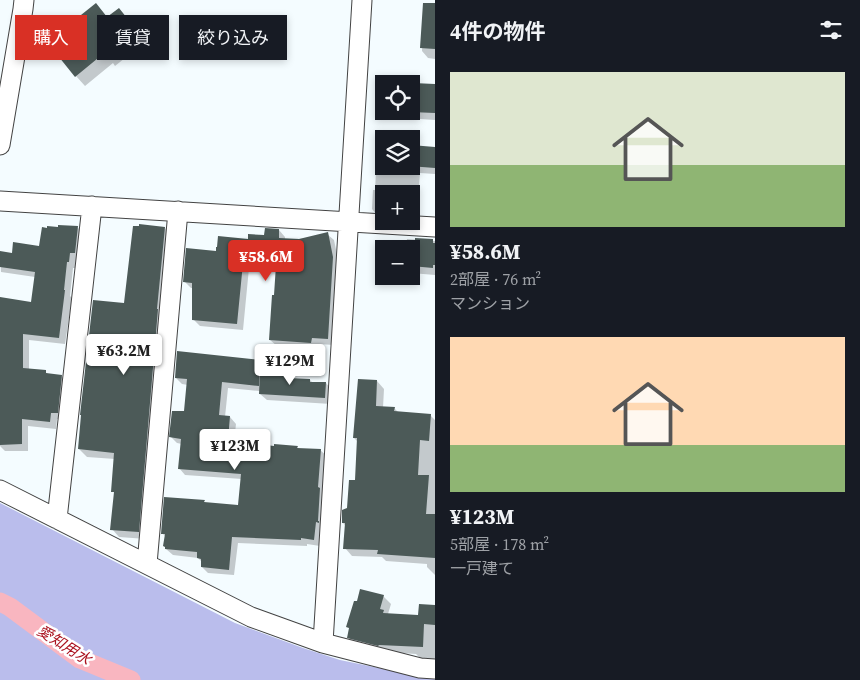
<!DOCTYPE html>
<html lang="ja">
<meta charset="utf-8">
<style>
:root{--surface:#171b24;--page:#242831;--text:#f1f3f6;--muted:#9ea1a6;--accent:#d93025}
body{margin:0;font-family:"Source Serif 4","Noto Sans JP",serif;background:var(--page);color:var(--text);height:100vh;display:flex;flex-direction:column;font-size:19px;white-space:nowrap}
*{box-sizing:border-box;margin:0}
p{font-size:16px;color:var(--muted)}
.icon{flex:none;width:28px;height:28px;fill:none;stroke:currentColor;stroke-width:2;stroke-linecap:round;stroke-linejoin:round}
.map{position:relative;flex:1;overflow:hidden}
.panel{display:flex;flex-direction:column;background:var(--surface);width:425px}
.panel>*{flex:none}
.top-card{position:absolute;left:15px;top:15px;width:345px;height:45px;display:flex;gap:10px}
.controls{position:absolute;left:375px;top:75px;display:grid;gap:10px}
.controls a{display:grid;place-items:center;width:45px;height:45px;border-radius:0px;background:var(--surface);box-shadow:0 2px 8px #0003;font-size:25px}
.price{position:absolute;translate:-50% -42px;padding:0 11px;border-radius:5px;background:#fff;color:#222;font-size:16px;line-height:32px;filter:drop-shadow(0 1px 2px #0008)}
.price::after{content:'';position:absolute;left:50%;top:30px;width:15px;height:11px;margin-left:-8px;background:inherit;clip-path:polygon(0 0,100% 0,50% 100%)}
.price.selected{background:var(--accent);color:#fff}
ul{padding:0;list-style:none}
li{display:grid;align-content:center;gap:10px;height:265px;padding:0 15px}
li span{display:grid;place-items:center;height:155px;border-radius:0px;color:#555}
li>.icon{margin-inline-start:auto}
span .icon{width:90px;height:90px;fill:#fffc;stroke-width:1}
li b{font-size:21px}
h2{display:flex;justify-content:space-between;align-items:center;height:60px;padding:0 15px;font-size:21px}
.tag{padding:0 18px;border-radius:0px;background:var(--surface);box-shadow:0 2px 8px #0003;font-size:18px;line-height:45px}
.tag.selected{background:var(--accent);color:#fff}
main{display:flex;flex:1;min-height:0}
.map>svg:first-child{display:block}
</style>
<main>
<div class="map">
<svg width="435" height="680" viewBox="0 0 435 680">
<rect width="100%" height="100%" fill="#f4fcff"/>
<!-- green -->
<path fill="#babdec" d="M0 503 235 623 303 648 340 660 413 675 435 678V680H0Z"/>
<!-- shadow -->
<path fill="#0003" d="M96 5 108 18 119 9 128 19 143 37 122 53 125 58 115 66 113 63 85 86 76 76 66 36Z
M423 26 435 27V59L428 58 422 51Z
M435 85V120L420 119 413 112Z
M411 146 435 148V174L420 173 418 203H416L415 219H411V194H384V216H378L372 209 373 190H375L376 171 384 172 385 166H411Z
M59 226 78 228 85 234 77 259 75 268H73L70 296 72 298 65 344 29 340V370L45 372 48 374 61 376 68 383 64 419H57L56 429 28 426V451H5L0 446V298L32 304 35 277 1 272 0 253 13 254 40 248 59 229Z
M165 228 172 236 146 539 119 537 112 529 115 493 112 491 115 459 87 457 79 449 126 305Z
M279 230 285 237V240L299 241 327 234 334 240 339 264 334 345 318 344 317 349 277 346 270 340 276 297 277 270 249 268 243 330 200 326 193 319 194 288H191L184 281 217 252 249 240 265 237Z
M407 239 435 241V275L411 273V249H401V247H406Z
M260 362 266 368V374L288 376 291 379 310 380 313 383H326L332 390 331 404 267 400 260 394V391L228 388 225 417H230L236 424 234 442 275 447H297L299 449 320 450 327 456 320 546 307 544V546L238 543 234 575 208 573 202 567V562L198 558 173 555 166 549V537L162 533 204 502 206 504 239 507 242 479 185 475 179 468 182 444 177 443 171 437 185 413 188 385 182 384 176 378Z
M377 381 384 389 383 408H394L399 413 430 415 435 420V575L427 567V564L386 561 382 557 352 556 345 548 346 526 343 523 348 509 356 481 358 442 354 438Z
M383 596 391 604 388 614 420 616 435 606V664L424 662 416 654 386 652 356 645 348 637Z"/>
<g fill="none" stroke-linecap="round" stroke-linejoin="round">
<!-- canal -->
<path stroke="#f9b6c0" stroke-width="19" d="M0 602 10 607 80 659 131 680"/>
</g>
<!-- building -->
<path fill="#4c5a58" d="M96 3 107 17 119 8 134 27 113 43 117 47 105 57 103 54 75 77 51 47 65 35 61 31Z
M423 3H435V49L420 48Z
M413 83 435 84V113L411 112Z
M411 145 435 147V168L409 166H411Z
M139 224 165 227 157 309H158L139 532 110 530 114 492H111L114 453 78 449 81 415H80L93 300 124 303 133 226H139Z
M58 225 78 226 75 253H70L69 262H67L64 290H65L59 338 23 334V368L46 370V373L62 375 58 413H51L50 422 22 419V444L0 445V297L31 302 35 272 0 267V251L12 253 13 242 39 246 42 227 47 228V226L58 227Z
M265 228 279 229V238L299 239 328 232 333 257 328 339 312 338 311 343 269 340 272 295H274L276 265 243 263 237 324 192 320V283L183 282 186 248 216 251V247H217L218 236 248 239V234L264 235Z
M415 238 433 239V243H435V265H433V268L411 266V242H415Z
M177 351 260 360 259 386 222 382 219 415 230 416 228 440 274 446V444L298 446 297 448 321 449 318 487 320 488 318 521H319V523L316 522 314 540 301 538V540L232 537 229 570 201 567V559L197 558V552L165 549V547L163 546 165 534H161L164 497 205 500 204 502 238 505 241 474 178 469 181 439 169 437 172 411H184L187 379 175 378Z
M260 372 289 375 288 378 310 379V382H326L325 398 259 394Z
M358 379 377 380 376 406 395 407 394 411 431 414 429 441 420 440 418 475H429L426 514H435V558L377 554 378 550 343 549 345 523H342V510L347 508 349 480H355L357 438H353Z
M360 589 384 595 380 609 384 610 383 613 418 615 419 604 435 605V625L424 624 423 647 379 645 378 646 347 638 349 628 346 627 354 601H357Z"/>
<g fill="none" stroke-linecap="round" stroke-linejoin="round">
<defs>
<path id="minor" d="M0 145 23 9 24 0
M0 201 435 227
M0 490 251 617 323 643 420 668 435 669
M57 519 92 206
M147 564 178 211
M323 643 362 0"/>
</defs>
<!-- minor casing -->
<use href="#minor" stroke="#434343" stroke-width="21"/>
<!-- minor -->
<use href="#minor" stroke="#fff" stroke-width="19"/>
</g>
<g text-anchor="middle" stroke-width="5" stroke-linejoin="round" paint-order="stroke">
<!-- water labels -->
<g font-size="15" font-style="italic" fill="#aa121f" stroke="#fff">
<text transform="translate(64 645) rotate(32)" y="5">愛知用水</text>
</g>
</g>
</svg>
<div class="controls">
<a><svg class="icon" aria-label="locate" viewBox="0 0 24 24"><circle cx="12" cy="12" r="6"/><path d="M12 2v4M12 18v4M2 12h4M18 12h4"/></svg></a>
<a><svg class="icon" aria-label="layers" viewBox="0 0 24 24"><path d="M12 4l9 5-9 5-9-5zM3 14l9 5 9-5"/></svg></a>
<a>+</a>
<a>−</a>
</div>
<b class="price selected" style="left:266px;top:282px">¥58.6M</b>
<b class="price" style="left:124px;top:376px">¥63.2M</b>
<b class="price" style="left:290px;top:386px">¥129M</b>
<b class="price" style="left:235px;top:471px">¥123M</b>
<div class="top-card">
<a class="tag selected">購入</a>
<a class="tag">賃貸</a>
<a class="tag">絞り込み</a>
</div>
</div>
<section class="panel">
<h2>4件の物件<svg class="icon" aria-label="filters" viewBox="0 0 24 24"><path d="M4 7h16M4 17h16"/><circle cx="9" cy="7" r="2"/><circle cx="15" cy="17" r="2"/></svg></h2>
<ul>
<li><span style="background:linear-gradient(#dfe7d0 60%,#8fb573 0)"><svg class="icon" aria-label="home" viewBox="0 0 24 24"><path d="M3 11l9-7 9 7M6 9v11h12V9"/></svg></span><div><b>¥58.6M</b><p>2部屋 · 76 m²</p><p>マンション</p></div></li>
<li><span style="background:linear-gradient(#ffd9b3 70%,#8fb573 0)"><svg class="icon" aria-label="home" viewBox="0 0 24 24"><path d="M3 11l9-7 9 7M6 9v11h12V9"/></svg></span><div><b>¥123M</b><p>5部屋 · 178 m²</p><p>一戸建て</p></div></li>
</ul>
</section>
</main>
